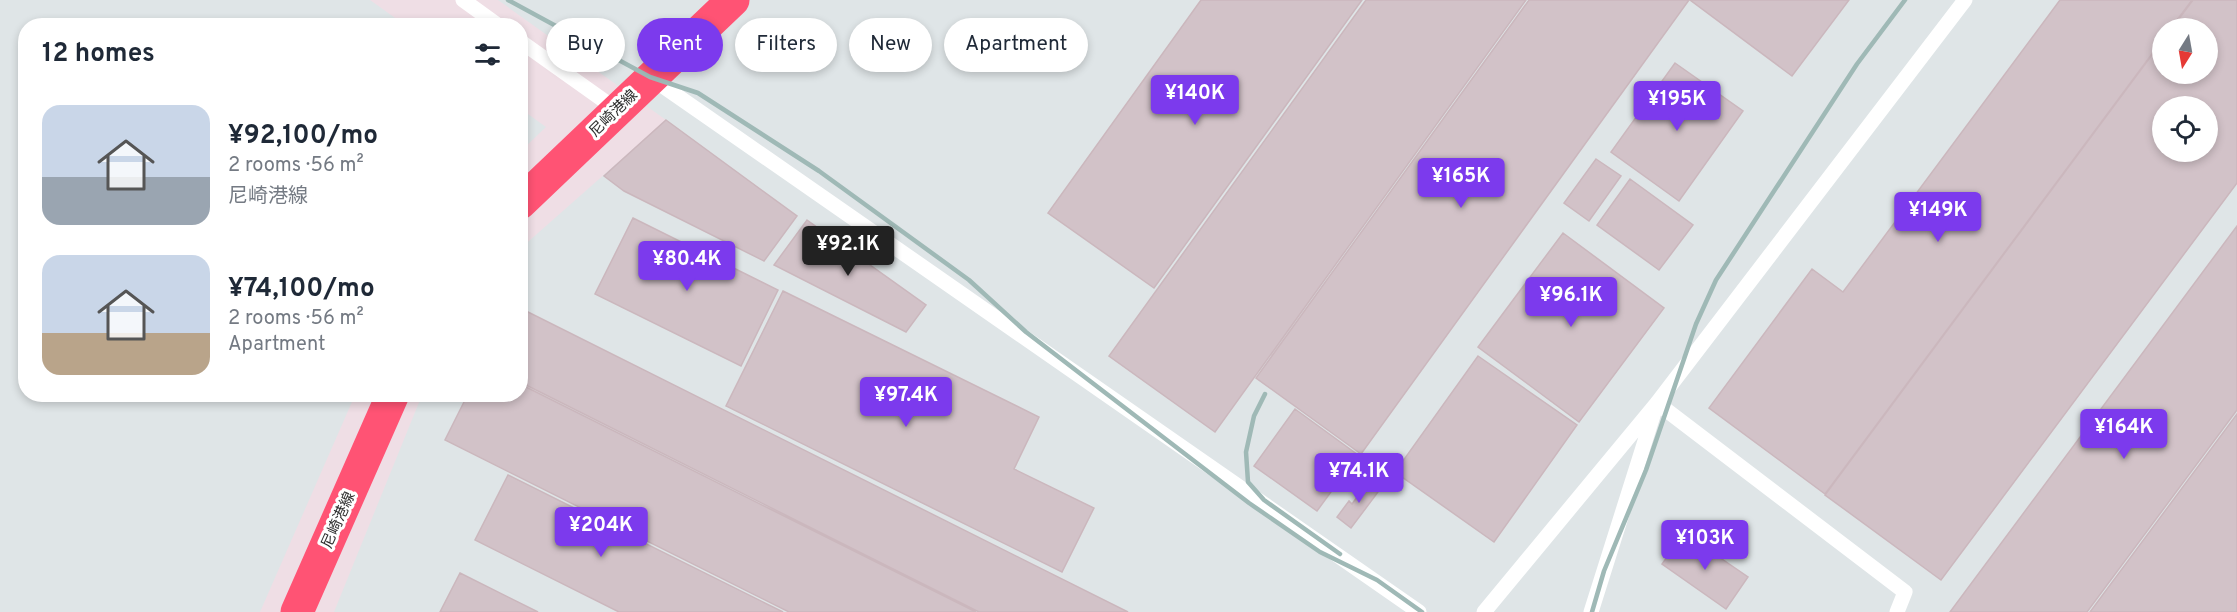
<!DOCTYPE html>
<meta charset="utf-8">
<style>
:root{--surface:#fff;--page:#f2f2f3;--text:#1f2937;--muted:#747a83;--accent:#7c3aed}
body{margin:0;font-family:Overpass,"Noto Sans JP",sans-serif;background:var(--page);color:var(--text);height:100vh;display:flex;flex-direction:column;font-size:22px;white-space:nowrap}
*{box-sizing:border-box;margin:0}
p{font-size:20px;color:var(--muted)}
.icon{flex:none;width:33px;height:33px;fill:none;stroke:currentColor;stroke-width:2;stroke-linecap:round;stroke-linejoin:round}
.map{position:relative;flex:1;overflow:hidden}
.panel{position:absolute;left:18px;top:18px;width:510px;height:384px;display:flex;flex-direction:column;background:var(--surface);border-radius:24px;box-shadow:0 3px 9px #0003}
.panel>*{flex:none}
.banner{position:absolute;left:546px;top:18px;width:570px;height:54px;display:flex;gap:12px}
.needle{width:39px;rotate:191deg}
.fabs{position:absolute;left:2152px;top:18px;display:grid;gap:12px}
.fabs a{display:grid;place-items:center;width:66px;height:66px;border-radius:50%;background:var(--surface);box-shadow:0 3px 9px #0003;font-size:30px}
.price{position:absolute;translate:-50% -51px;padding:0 14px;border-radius:6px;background:var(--accent);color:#fff;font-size:20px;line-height:39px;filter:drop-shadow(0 2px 3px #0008)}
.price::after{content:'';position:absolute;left:50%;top:36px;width:18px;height:14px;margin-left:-9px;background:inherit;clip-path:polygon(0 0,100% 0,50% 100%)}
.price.active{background:#222;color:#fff}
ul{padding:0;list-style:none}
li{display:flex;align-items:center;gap:18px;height:150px;padding:0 24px}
li span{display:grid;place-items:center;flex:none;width:168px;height:120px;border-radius:18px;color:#555}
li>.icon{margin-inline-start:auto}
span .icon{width:72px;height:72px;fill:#fffc;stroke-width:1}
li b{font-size:26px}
h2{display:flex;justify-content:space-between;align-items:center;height:72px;padding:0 24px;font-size:26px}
.tag{padding:0 21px;border-radius:27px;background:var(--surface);box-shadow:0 3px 9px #0003;font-size:21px;line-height:54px}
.tag.active{background:var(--accent);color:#fff}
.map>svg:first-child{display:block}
</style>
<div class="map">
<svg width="2237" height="612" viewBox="0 0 2237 612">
<rect width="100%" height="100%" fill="#efdee5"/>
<!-- industrial -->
<path fill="#dfe5e7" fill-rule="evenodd" d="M0 0H370L405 25 26 26V394L355 395 260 612H0Z
M498 0H2237V612H334L422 395 520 394 521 248 666 120ZM2163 28H2208V74H2163ZM2163 106H2208V152H2163Z
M521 109 546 127 521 151Z"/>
<!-- building -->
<path fill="#d2c2c8" stroke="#cbb7bd" stroke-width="1.5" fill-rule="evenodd" d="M1201 0H1362L1154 288 1048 213Z
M1366 0H1526L1215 432 1109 356Z
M1529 0H1689L1361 454 1256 378Z
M1690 0H1849L1792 76Z
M2060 0H2192L2171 28H2163V39L1825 494 1709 408 1812 269 1843 292Z
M2193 0H2237V183L1941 580 1825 495 2163 40V74H2208V28H2172ZM2163 106H2208V152H2163Z
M1675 63 1743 111 1679 201 1611 152Z
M666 120 797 216 764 261 624 191 604 176Z
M1596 159 1621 176 1589 221 1564 203Z
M1630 179 1693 225 1659 270 1597 225Z
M633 218 778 290 741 366 595 294Z
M807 220 926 305 906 332 774 265Z
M2237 226V410L2087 612H1950Z
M1563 233 1664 308 1579 422 1478 347Z
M783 291 1039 417 1014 469 1094 508 1062 572 726 406Z
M520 308 1128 612H979L520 382Z
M1478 356 1577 425 1494 542 1395 472Z
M520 384 976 612H789L445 440 468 394H520Z
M1295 409 1358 455 1317 511 1254 466Z
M2237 414V612H2090Z
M508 475 783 612H619L475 540Z
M1370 479 1381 488 1351 528 1337 517 1349 501 1352 504Z
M1684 533 1748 577 1726 609 1662 564Z
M460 573 538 612H440Z"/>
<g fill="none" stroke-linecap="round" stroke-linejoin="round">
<!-- service -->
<path stroke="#fff" stroke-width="15" d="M463 0 499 26
M520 41 617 110
M650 77 1419 612
M1484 612 1657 403 1965 0
M1591 612 1657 403 1905 592 1897 612"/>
<!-- primary -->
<path stroke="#ff5374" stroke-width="33" d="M520 203 733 0
M297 612 393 394"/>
<!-- rail -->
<path stroke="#9fb9b6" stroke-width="4.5" d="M508 0 650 77 698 93 819 171 969 280 1026 332 1249 503 1320 552 1377 580 1422 612
M1265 394 1254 416 1246 452 1248 482 1264 500 1340 554
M1592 612 1604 571 1646 470 1696 324 1716 280 1857 64 1905 0"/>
</g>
<g text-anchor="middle" stroke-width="6" stroke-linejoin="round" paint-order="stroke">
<!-- street labels -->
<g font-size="15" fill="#2d2d2d" stroke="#fff">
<text transform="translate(613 113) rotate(-44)" y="5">尼崎港線</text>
<text transform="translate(338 520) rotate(-66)" y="5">尼崎港線</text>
</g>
</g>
</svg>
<div class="fabs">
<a><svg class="needle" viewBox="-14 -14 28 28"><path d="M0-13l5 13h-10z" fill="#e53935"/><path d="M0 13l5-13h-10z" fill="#747a83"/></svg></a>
<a><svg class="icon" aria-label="locate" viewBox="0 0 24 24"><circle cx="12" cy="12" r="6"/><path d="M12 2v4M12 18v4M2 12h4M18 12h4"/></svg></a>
</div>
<b class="price" style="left:1195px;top:126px">¥140K</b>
<b class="price" style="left:1677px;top:132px">¥195K</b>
<b class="price" style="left:1461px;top:209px">¥165K</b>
<b class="price" style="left:1938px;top:243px">¥149K</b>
<b class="price active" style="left:848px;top:277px">¥92.1K</b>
<b class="price" style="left:687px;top:292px">¥80.4K</b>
<b class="price" style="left:1571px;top:328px">¥96.1K</b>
<b class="price" style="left:906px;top:428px">¥97.4K</b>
<b class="price" style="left:2124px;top:460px">¥164K</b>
<b class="price" style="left:1359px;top:504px">¥74.1K</b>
<b class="price" style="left:601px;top:558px">¥204K</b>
<b class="price" style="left:1705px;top:571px">¥103K</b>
<div class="banner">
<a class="tag">Buy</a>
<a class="tag active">Rent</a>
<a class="tag">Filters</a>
<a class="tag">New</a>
<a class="tag">Apartment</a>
</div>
<section class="panel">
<h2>12 homes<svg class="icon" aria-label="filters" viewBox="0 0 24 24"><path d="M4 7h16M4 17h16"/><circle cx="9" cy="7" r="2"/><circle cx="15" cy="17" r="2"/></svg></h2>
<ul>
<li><span style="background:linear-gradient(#c9d6e8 60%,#9aa5b1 0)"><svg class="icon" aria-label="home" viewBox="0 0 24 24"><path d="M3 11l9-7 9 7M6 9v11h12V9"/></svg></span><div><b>¥92,100/mo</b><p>2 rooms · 56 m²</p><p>尼崎港線</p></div></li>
<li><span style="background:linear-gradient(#c9d6e8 65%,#b9a48a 0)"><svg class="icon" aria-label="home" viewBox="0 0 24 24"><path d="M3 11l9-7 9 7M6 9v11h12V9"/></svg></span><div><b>¥74,100/mo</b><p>2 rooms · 56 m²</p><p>Apartment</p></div></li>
</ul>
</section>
</div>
